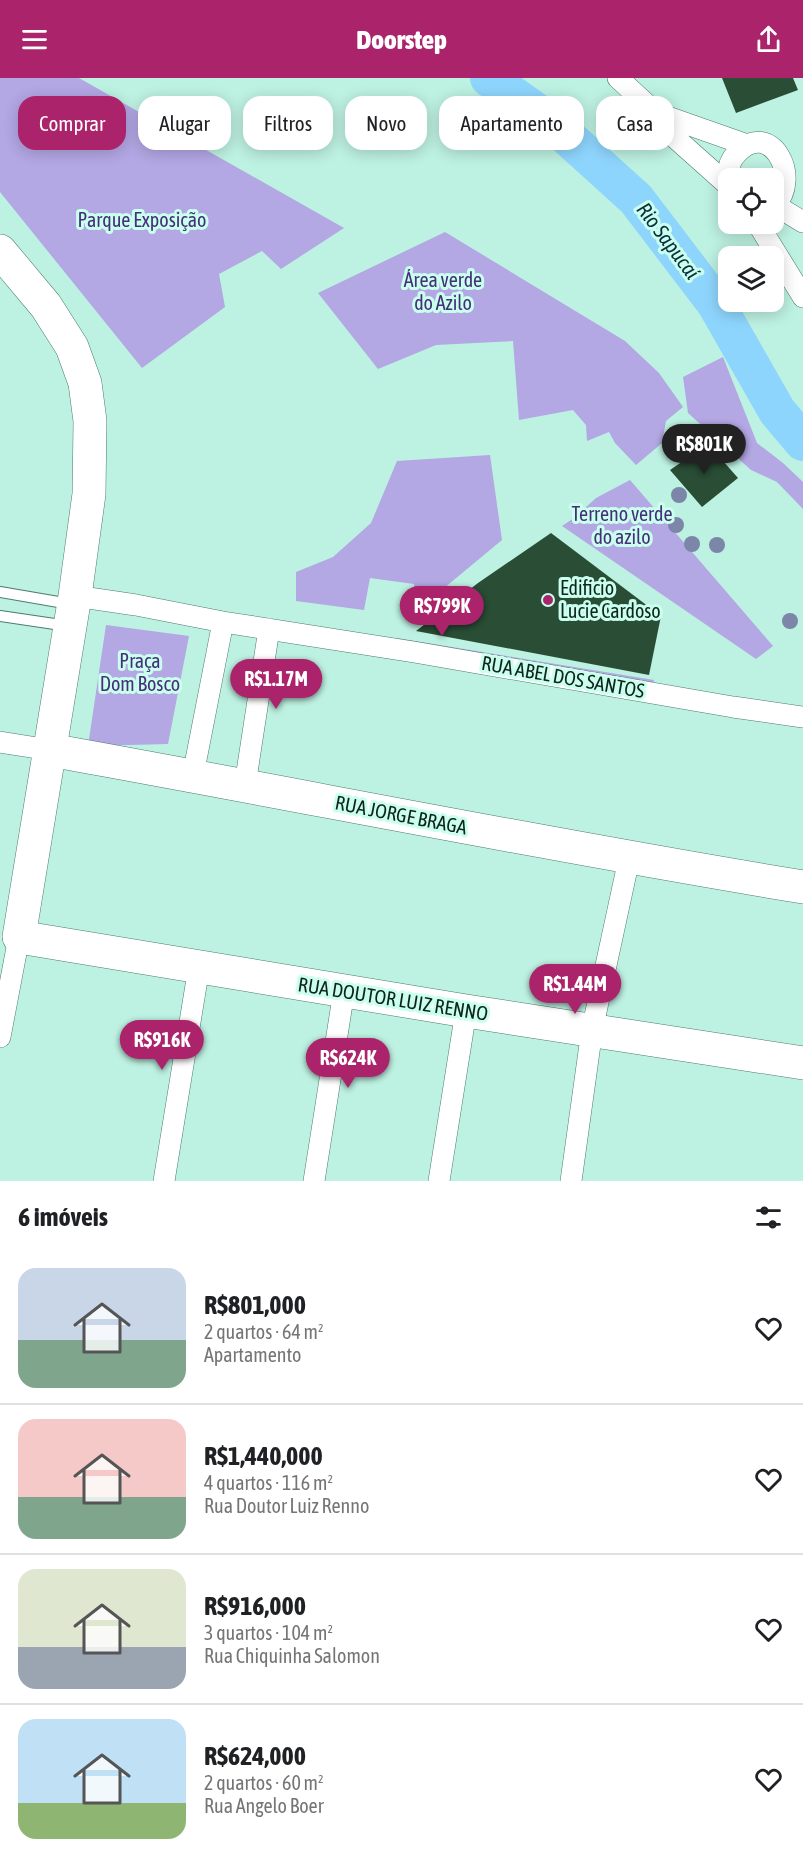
<!DOCTYPE html>
<html lang="pt">
<meta charset="utf-8">
<style>
:root{--surface:#fff;--page:#f6f6f6;--text:#202124;--muted:#757577;--line:#e0e0e0;--accent:#aa236b}
body{margin:0;font-family:"Asap Condensed",sans-serif;background:var(--page);color:var(--text);height:100vh;display:flex;flex-direction:column;font-size:22px;white-space:nowrap}
*{box-sizing:border-box;margin:0}
p{font-size:20px;color:var(--muted)}
.icon{flex:none;width:33px;height:33px;fill:none;stroke:currentColor;stroke-width:2;stroke-linecap:round;stroke-linejoin:round}
.map{position:relative;height:1103px;overflow:hidden}
.details{display:flex;flex-direction:column;background:var(--surface);flex:1}
.details>*{flex:none}
.banner{position:absolute;left:18px;top:18px;width:768px;height:54px;display:flex;gap:12px}
.controls{position:absolute;left:718px;top:90px;display:grid;gap:12px}
.controls a{display:grid;place-items:center;width:66px;height:66px;border-radius:12px;background:var(--surface);box-shadow:0 3px 15px #0003;font-size:30px}
.price{position:absolute;translate:-50% -51px;padding:0 14px;border-radius:21px;background:var(--accent);color:#fff;font-size:20px;line-height:39px;filter:drop-shadow(0 2px 3px #0008)}
.price::after{content:'';position:absolute;left:50%;top:36px;width:18px;height:14px;margin-left:-9px;background:inherit;clip-path:polygon(0 0,100% 0,50% 100%)}
.price.current{background:#222;color:#fff}
ul{padding:0;list-style:none}
li{display:flex;align-items:center;gap:18px;height:150px;padding:0 18px}
li+li{border-top:2px solid var(--line)}
li span{display:grid;place-items:center;flex:none;width:168px;height:120px;border-radius:18px;color:#555}
li>.icon{margin-inline-start:auto}
span .icon{width:72px;height:72px;fill:#fffc;stroke-width:1}
li b{font-size:26px}
h2{display:flex;justify-content:space-between;align-items:center;height:72px;padding:0 18px;font-size:26px}
.chip{padding:0 21px;border-radius:18px;background:var(--surface);box-shadow:0 3px 15px #0003;font-size:21px;line-height:54px}
.chip.current{background:var(--accent);color:#fff}
header{display:flex;justify-content:space-between;align-items:center;height:78px;padding:0 18px;background:var(--accent);color:#fff;font-size:27px;font-weight:800}
.map>svg:first-child{display:block}
</style>
<header><svg class="icon" aria-label="menu" viewBox="0 0 24 24"><path d="M4 6h16M4 12h16M4 18h16"/></svg>Doorstep<svg class="icon" aria-label="share" viewBox="0 0 24 24"><path d="M12 15V3M7 8l5-5 5 5M5 13v7h14v-7"/></svg></header>
<div class="map">
<svg width="803" height="1103" viewBox="0 0 803 1103">
<rect width="100%" height="100%" fill="#bdf1e1"/>
<!-- green -->
<path fill="#b3a7e4" d="M0 0H79L344 150 281 191 262 173 219 196 225 229 142 290 0 114Z
M445 154 625 263 659 295 683 329 666 343 662 365 636 387 615 365 609 354 587 363 586 347 573 332 519 342 513 263 436 267 378 291 318 215Z
M723 279 757 365 783 385 803 404V431L777 404 751 392 688 335 683 299Z
M490 377 502 462 414 535V506L370 500 364 532 296 523V494L333 479 371 445 397 383Z
M630 402 773 568 756 581 562 448 574 440 596 420Z
M106 547 189 558 168 666 88 668Z
M397 560 654 602 653 607 397 567Z"/>
<g fill="none" stroke-linecap="round" stroke-linejoin="round">
<!-- river -->
<path stroke="#8ed5fd" stroke-width="38" d="M489 0 552 45 636 121 716 226 777 333 803 364"/>
</g>
<!-- building -->
<path fill="#294d35" d="M722 0H793L798 12 736 35Z
M708 366 738 400 702 429 670 392Z
M551 455 661 538 649 597 416 553 478 505Z"/>
<g fill="none" stroke-linecap="round" stroke-linejoin="round">
<defs>
<path id="lane" d="M0 514 70 526
M0 538 68 548"/>
<path id="street" d="M618 0 656 35 747 67
M656 35 660 45 664 50 729 108
M729 105C727 94 729 83 737 75 770 40 803 99 774 128
M775 127 803 144
M758 146 803 219
M75 518 136 527 223 544 414 574 733 629 803 639
M0 664 50 672
M193 697 223 544
M245 707 269 551
M0 959 19 859
M164 1103 199 889
M314 1103 344 913
M439 1103 466 933
M571 1103 592 952 629 781"/>
<path id="highway" d="M0 173 46 228 72 269 85 305 90 343 89 416 75 518 19 859 466 933 803 985
M50 672C301 717 551 768 803 809"/>
</defs>
<!-- lane casing -->
<use href="#lane" stroke="#4b7c6e" stroke-width="12"/>
<!-- street casing -->
<use href="#street" stroke="#4b7c6e" stroke-width="22"/>
<!-- highway casing -->
<use href="#highway" stroke="#4b7c6e" stroke-width="34"/>
<!-- lane -->
<use href="#lane" stroke="#fff" stroke-width="10"/>
<!-- street -->
<use href="#street" stroke="#fff" stroke-width="21"/>
<!-- highway -->
<use href="#highway" stroke="#fff" stroke-width="33"/>
</g>
<!-- trees -->
<g fill="#7b86a8">
<circle cx="679" cy="417" r="8"/>
<circle cx="676" cy="447" r="8"/>
<circle cx="692" cy="466" r="8"/>
<circle cx="717" cy="467" r="8"/>
<circle cx="790" cy="543" r="8"/>
</g>
<!-- markers -->
<circle fill="#aa236b" stroke="#caffee" stroke-width="2" cx="548" cy="522" r="6"/>
<g text-anchor="middle" stroke-width="6" stroke-linejoin="round" paint-order="stroke">
<!-- park labels -->
<g font-size="20" fill="#452f79" stroke="#caffee">
<text x="142" y="149">Parque Exposição</text>
<text x="443" y="209">Área verde<tspan x="443" dy="23">do Azilo</tspan></text>
<text x="622" y="443">Terreno verde<tspan x="622" dy="23">do azilo</tspan></text>
<text x="140" y="590">Praça<tspan x="140" dy="23">Dom Bosco</tspan></text>
</g>
<!-- poi labels -->
<g font-size="20" fill="#10241e" stroke="#caffee" text-anchor="start">
<text x="560" y="517">Edificio<tspan x="560" dy="23">Lucie Cardoso</tspan></text>
</g>
<!-- street labels -->
<g font-size="20" fill="#10241e" stroke="#caffee">
<text transform="translate(563 599) rotate(10)" y="7">RUA ABEL DOS SANTOS</text>
<text transform="translate(401 737) rotate(11)" y="7">RUA JORGE BRAGA</text>
<text transform="translate(393 921) rotate(9)" y="7">RUA DOUTOR LUIZ RENNO</text>
</g>
<!-- water labels -->
<g font-size="21" font-style="italic" fill="#0d2e3e" stroke="#caffee">
<text transform="translate(668 163) rotate(53)" y="7">Rio Sapucaí</text>
</g>
</g>
</svg>
<div class="controls">
<a><svg class="icon" aria-label="locate" viewBox="0 0 24 24"><circle cx="12" cy="12" r="6"/><path d="M12 2v4M12 18v4M2 12h4M18 12h4"/></svg></a>
<a><svg class="icon" aria-label="layers" viewBox="0 0 24 24"><path d="M12 4l9 5-9 5-9-5zM3 14l9 5 9-5"/></svg></a>
</div>
<b class="price current" style="left:704px;top:397px">R$801K</b>
<b class="price" style="left:442px;top:559px">R$799K</b>
<b class="price" style="left:276px;top:632px">R$1.17M</b>
<b class="price" style="left:575px;top:937px">R$1.44M</b>
<b class="price" style="left:162px;top:993px">R$916K</b>
<b class="price" style="left:348px;top:1011px">R$624K</b>
<div class="banner">
<a class="chip current">Comprar</a>
<a class="chip">Alugar</a>
<a class="chip">Filtros</a>
<a class="chip">Novo</a>
<a class="chip">Apartamento</a>
<a class="chip">Casa</a>
</div>
</div>
<section class="details">
<h2>6 imóveis<svg class="icon" aria-label="filters" viewBox="0 0 24 24"><path d="M4 7h16M4 17h16"/><circle cx="9" cy="7" r="2"/><circle cx="15" cy="17" r="2"/></svg></h2>
<ul>
<li><span style="background:linear-gradient(#c9d6e8 60%,#7fa58c 0)"><svg class="icon" aria-label="home" viewBox="0 0 24 24"><path d="M3 11l9-7 9 7M6 9v11h12V9"/></svg></span><div><b>R$801,000</b><p>2 quartos · 64 m²</p><p>Apartamento</p></div><svg class="icon" aria-label="heart" viewBox="0 0 24 24"><path d="M12 20l-8-8c-3-5 5-10 8-4 3-6 11-1 8 4z"/></svg></li>
<li><span style="background:linear-gradient(#f6c9c9 65%,#7fa58c 0)"><svg class="icon" aria-label="home" viewBox="0 0 24 24"><path d="M3 11l9-7 9 7M6 9v11h12V9"/></svg></span><div><b>R$1,440,000</b><p>4 quartos · 116 m²</p><p>Rua Doutor Luiz Renno</p></div><svg class="icon" aria-label="heart" viewBox="0 0 24 24"><path d="M12 20l-8-8c-3-5 5-10 8-4 3-6 11-1 8 4z"/></svg></li>
<li><span style="background:linear-gradient(#dfe7d0 65%,#9aa5b1 0)"><svg class="icon" aria-label="home" viewBox="0 0 24 24"><path d="M3 11l9-7 9 7M6 9v11h12V9"/></svg></span><div><b>R$916,000</b><p>3 quartos · 104 m²</p><p>Rua Chiquinha Salomon</p></div><svg class="icon" aria-label="heart" viewBox="0 0 24 24"><path d="M12 20l-8-8c-3-5 5-10 8-4 3-6 11-1 8 4z"/></svg></li>
<li><span style="background:linear-gradient(#bfe0f5 70%,#8fb573 0)"><svg class="icon" aria-label="home" viewBox="0 0 24 24"><path d="M3 11l9-7 9 7M6 9v11h12V9"/></svg></span><div><b>R$624,000</b><p>2 quartos · 60 m²</p><p>Rua Angelo Boer</p></div><svg class="icon" aria-label="heart" viewBox="0 0 24 24"><path d="M12 20l-8-8c-3-5 5-10 8-4 3-6 11-1 8 4z"/></svg></li>
</ul>
</section>
